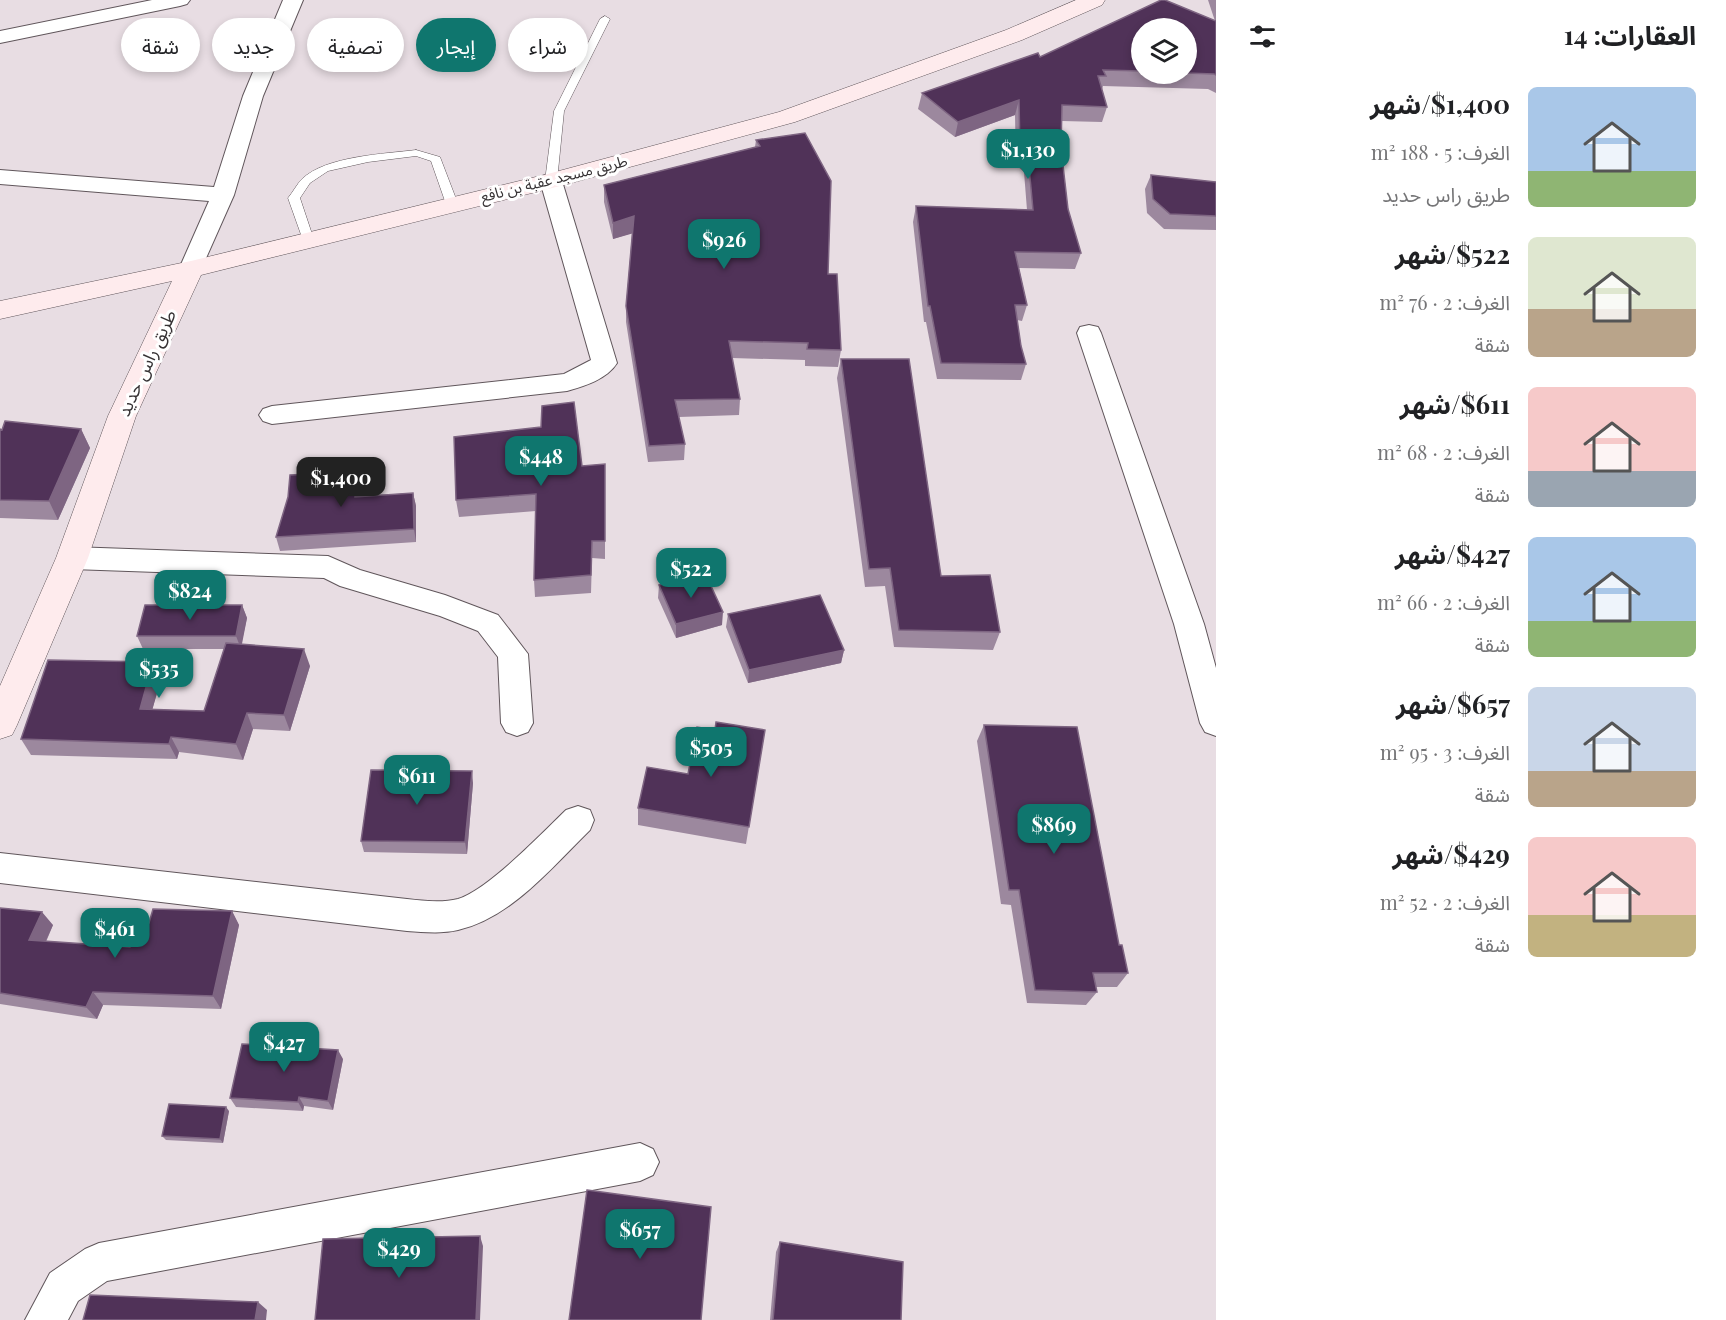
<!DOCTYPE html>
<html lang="ar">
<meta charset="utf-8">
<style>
:root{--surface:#fff;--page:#f2f2f2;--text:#202124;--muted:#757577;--accent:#0f766e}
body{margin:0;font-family:"Playfair Display","Noto Sans Arabic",serif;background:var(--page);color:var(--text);direction:rtl;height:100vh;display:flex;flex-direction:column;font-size:22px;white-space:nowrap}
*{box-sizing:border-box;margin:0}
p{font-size:20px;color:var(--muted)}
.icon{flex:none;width:33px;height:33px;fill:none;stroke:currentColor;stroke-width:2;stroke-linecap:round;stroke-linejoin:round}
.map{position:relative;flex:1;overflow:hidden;direction:ltr}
.drawer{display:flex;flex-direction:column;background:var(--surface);width:510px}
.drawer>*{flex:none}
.guide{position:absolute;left:18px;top:18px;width:570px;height:54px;direction:rtl;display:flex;gap:12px}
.fabs{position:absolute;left:1131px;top:18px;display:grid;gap:12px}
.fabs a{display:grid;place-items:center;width:66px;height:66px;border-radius:50%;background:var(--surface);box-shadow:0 3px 9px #0003;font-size:30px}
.price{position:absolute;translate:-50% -51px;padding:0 14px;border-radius:12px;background:var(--accent);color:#fff;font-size:20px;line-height:39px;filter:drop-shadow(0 2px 3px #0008)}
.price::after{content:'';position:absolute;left:50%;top:36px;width:18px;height:14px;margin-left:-9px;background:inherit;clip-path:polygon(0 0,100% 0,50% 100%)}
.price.current{background:#222;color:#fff}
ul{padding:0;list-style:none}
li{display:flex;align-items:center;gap:18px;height:150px;padding:0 30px}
li span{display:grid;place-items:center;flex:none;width:168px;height:120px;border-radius:9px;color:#555}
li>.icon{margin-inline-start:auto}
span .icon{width:72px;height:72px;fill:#fffc;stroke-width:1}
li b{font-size:26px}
h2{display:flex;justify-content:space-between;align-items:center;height:72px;padding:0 30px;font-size:26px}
.chip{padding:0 21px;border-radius:27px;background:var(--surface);box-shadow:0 3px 9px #0003;font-size:21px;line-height:54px}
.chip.current{background:var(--accent);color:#fff}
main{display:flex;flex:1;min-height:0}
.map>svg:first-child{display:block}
</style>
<main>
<section class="drawer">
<h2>العقارات: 14<svg class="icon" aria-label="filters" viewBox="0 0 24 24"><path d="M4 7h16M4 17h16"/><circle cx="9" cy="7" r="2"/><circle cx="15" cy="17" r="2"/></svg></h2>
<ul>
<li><span style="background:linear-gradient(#a9c7e8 70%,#8fb573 0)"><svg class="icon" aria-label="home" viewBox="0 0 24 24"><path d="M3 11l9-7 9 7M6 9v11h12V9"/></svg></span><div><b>$1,400/شهر</b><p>الغرف: 5 · 188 m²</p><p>طريق راس حديد</p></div></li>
<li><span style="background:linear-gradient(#dfe7d0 60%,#b9a48a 0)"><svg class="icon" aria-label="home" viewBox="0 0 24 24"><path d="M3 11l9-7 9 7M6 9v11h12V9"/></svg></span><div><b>$522/شهر</b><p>الغرف: 2 · 76 m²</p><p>شقة</p></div></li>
<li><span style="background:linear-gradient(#f6c9c9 70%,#9aa5b1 0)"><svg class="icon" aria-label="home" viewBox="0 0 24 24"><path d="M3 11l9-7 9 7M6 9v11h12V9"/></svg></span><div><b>$611/شهر</b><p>الغرف: 2 · 68 m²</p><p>شقة</p></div></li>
<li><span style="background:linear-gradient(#a9c7e8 70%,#8fb573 0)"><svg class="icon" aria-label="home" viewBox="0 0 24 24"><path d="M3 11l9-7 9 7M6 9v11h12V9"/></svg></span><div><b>$427/شهر</b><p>الغرف: 2 · 66 m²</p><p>شقة</p></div></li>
<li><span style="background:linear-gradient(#c9d6e8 70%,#b9a48a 0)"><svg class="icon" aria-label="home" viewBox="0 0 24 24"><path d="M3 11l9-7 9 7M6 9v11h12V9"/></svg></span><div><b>$657/شهر</b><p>الغرف: 3 · 95 m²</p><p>شقة</p></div></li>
<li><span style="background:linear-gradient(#f6c9c9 65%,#c2b280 0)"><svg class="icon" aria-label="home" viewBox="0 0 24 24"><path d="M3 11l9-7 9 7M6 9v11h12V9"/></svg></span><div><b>$429/شهر</b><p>الغرف: 2 · 52 m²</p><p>شقة</p></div></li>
</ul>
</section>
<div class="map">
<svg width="1216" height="1320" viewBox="0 0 1216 1320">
<rect width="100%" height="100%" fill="#e8dde3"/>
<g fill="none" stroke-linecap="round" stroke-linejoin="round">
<defs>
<path id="lane" d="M605 16 610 19 564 111 557 181 551 184 547 183 545 181 554 111 600 19Z
M416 150 440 157 458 204 456 206 452 207 446 204 431 161 416 156 368 162 328 171 310 183 300 198 314 240 308 244 304 243 288 198C293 192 297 184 302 179 326 156 384 154 416 150Z"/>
<path id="street" d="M152 0H190L187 4 180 6 0 43V31Z
M283 0H303L263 96 234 195 199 274 191 277 183 274 179 269 209 201 0 184V170L214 187 243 96Z
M551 174 559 176 562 181 617 363C607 379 585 386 567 391L272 424 263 421 259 415 263 409 272 406 564 374 591 360 540 181 543 176Z
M1089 325 1098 327 1101 333 1204 624 1216 668V736L1205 732 1200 723 1174 624 1077 333 1080 327Z
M72 547 328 556 360 570 445 595 498 615 528 654 533 723 528 732 517 736 506 732 501 723 498 657 478 631 440 616 340 586 324 578 72 569 62 566 58 558 62 550Z
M578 806 590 810 594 820 590 830C552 867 511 918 458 930 441 934 424 932 407 931L0 883V853L407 899C424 901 442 903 458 899 488 890 542 833 566 810Z
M640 1143 653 1149 659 1162 653 1175 640 1181 107 1281 78 1301 68 1320H25L50 1273 85 1249 99 1243Z"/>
<path id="secondary" d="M1076 0H1105L1102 5 1022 40 795 122 560 186 201 275 136 416 88 558 17 725 12 735 0 739V686L56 558 108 416 172 281 0 319V301L191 261 544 175 779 112 1006 30Z"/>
</defs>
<!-- lane casing -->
<use href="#lane" stroke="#60565b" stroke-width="1"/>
<!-- street casing -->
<use href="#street" stroke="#60565b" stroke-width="2"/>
<!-- secondary casing -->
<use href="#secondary" stroke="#60565b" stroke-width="1"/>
<!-- lane -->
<use href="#lane" fill="#fff" fill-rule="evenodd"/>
<!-- street -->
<use href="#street" fill="#fff" fill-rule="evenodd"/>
<!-- secondary -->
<use href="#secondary" fill="#feebed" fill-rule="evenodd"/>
</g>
<!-- wall -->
<path fill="#9c889e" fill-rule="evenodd" d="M1161 0H1165L1215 21 1208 0H1216V93L1208 89 1103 86 1102 90 1107 107 1102 122 1062 121 1061 148 1068 209 1081 253 1075 269 1019 268 1027 305 1022 321 1017 320 1021 346 1026 364 1021 380 937 379 926 322H924L913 222 916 206 1027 210 1024 172 1016 165 1015 115 955 137 918 109 922 93 1038 53 1040 57ZM1142 28H1186V74H1142Z
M756 140 828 274 841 350 838 367 805 366V360L732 358 740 399 739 415 679 417 685 444 684 460 648 462 626 322V306L632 233 613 239 604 202V185L755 147Z
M1151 175 1216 182V230L1164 229 1147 213 1145 189Z
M841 359 941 576 1000 632 993 650 894 647 885 586 865 587 837 378Z
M0 429H81L90 448 58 520 0 518Z
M605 464V559L592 558 591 593 535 597 534 580 536 511 459 517 456 500 582 466Z
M356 472 359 486V496L413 493 416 506V542L280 551 276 537Z
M659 585 722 625 676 638 658 598Z
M242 605 247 618 241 645 310 666 290 731 253 729 243 760 179 752 177 759 31 755 21 739 161 679 152 710 204 711 224 649H143L137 636Z
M728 614 844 650 841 663 748 683 726 627Z
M984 725 1119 945 1128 973 1117 987H1096L1097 992 1086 1005 1027 1003 1011 905 1001 904 977 741Z
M715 730H765L746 844 638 825V808L688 774Z
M473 783 467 854 364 852 361 841Z
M0 908 53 925 46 942 130 947 149 923 232 911 239 925 221 1009 103 1005 97 1019 0 1004Z
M343 1059 333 1110 304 1106 303 1111 236 1107 230 1098Z
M229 1111 223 1143 166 1140 162 1136Z
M780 1242 901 1320H770L776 1252Z"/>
<!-- shaded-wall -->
<path fill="#7e6582" d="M1019 100 1015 115 955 137 958 122Z
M634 216V233L613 239V223Z
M81 429 90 448 58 520 49 501Z
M356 472 359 486 358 510 355 497Z
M413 493 416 506V542L414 529Z
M242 605 247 618 241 649 236 636Z
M723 612 722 625 676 638V624Z
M304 649 310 666 290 731 284 715Z
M844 650 841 663 748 683 749 670Z
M153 662 161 679 148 725 140 709Z
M247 713 253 729 243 760 236 744Z
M171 737 179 752 177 759 169 744Z
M472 771 473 783 467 854 465 842Z
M232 911 239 925 221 1009 213 996Z
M42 912 53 925 40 954 29 940Z
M93 992 103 1005 97 1019 86 1007Z
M338 1050 343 1059 333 1110 328 1101Z
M299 1097 304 1106 303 1111 298 1102Z
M226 1107 229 1111 223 1143 220 1139Z
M480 1236 483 1246 480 1320H476Z
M258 1302 267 1310 266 1320H255Z"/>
<!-- building -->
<path fill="#503258" stroke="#7e6582" stroke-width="1.5" d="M1161 0H1165L1216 21V75L1214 74 1186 73V28H1142V71L1103 70 1106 76H1098L1107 107 1062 105 1061 148 1068 209 1081 253 1015 252 1027 305H1015L1021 346 1026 364 941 363 930 306H928L916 206 1033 210 1028 156 1020 150 1019 100 958 122 922 93 1038 53 1040 57Z
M805 133 831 181 828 274H837L841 350 807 349 808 343 729 341 740 399 675 400 685 444 649 446 626 306 634 216 613 223 604 185 760 146 756 140Z
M1151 175 1216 182V216L1170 214 1153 199Z
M841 359H909L941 576 990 575 1000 632 899 630 890 568 869 569Z
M574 402 582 466 605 464V541H592L591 575 534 580 536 494 456 500 454 437 541 427 542 406Z
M5 421 81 429 49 501 0 500V429L2 430Z
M356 472 355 497 413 493 414 529 276 537 288 497 290 475Z
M705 573 723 612 676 624 659 585Z
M820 595 844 650 749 670 728 614Z
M145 605H242L236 636H137Z
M226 643 304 649 284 715 247 713 236 744 171 737 169 744 21 739 48 660 153 662 140 709 204 711Z
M716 722 765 730 749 827 638 808 647 767 688 774 697 727 715 730Z
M984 725 1077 727 1119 945H1122L1128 973H1093L1097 992 1035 990 1019 890H1009Z
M371 770 472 771 465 842 361 841Z
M0 908 42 912 29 940 130 947 136 923H149L153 909 232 911 213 996 93 992 86 1007 0 993Z
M242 1044 338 1050 328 1101 299 1097 298 1102 230 1098Z
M169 1104 226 1107 220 1139 162 1136Z
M587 1190 711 1207 701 1320H569Z
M480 1236 476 1320H315L323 1239Z
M780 1242 903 1262 901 1320H773Z
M90 1295 258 1302 255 1320H83Z"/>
<g text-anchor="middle" stroke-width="6" stroke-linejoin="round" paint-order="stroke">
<!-- far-street labels -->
<g font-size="15" fill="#373335" stroke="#fff">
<text transform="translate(554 179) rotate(-14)" y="5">طريق مسجد عقبة بن نافع</text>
</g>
<!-- street labels -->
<g font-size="18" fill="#373335" stroke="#fff">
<text transform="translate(147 363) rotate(-65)" y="6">طريق راس حديد</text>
</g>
</g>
</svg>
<div class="fabs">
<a><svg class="icon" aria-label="layers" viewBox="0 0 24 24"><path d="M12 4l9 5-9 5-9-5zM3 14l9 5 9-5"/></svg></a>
</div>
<b class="price" style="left:1028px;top:180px">$1,130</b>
<b class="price" style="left:724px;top:270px">$926</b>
<b class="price" style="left:541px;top:487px">$448</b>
<b class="price current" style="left:341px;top:508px">$1,400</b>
<b class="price" style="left:691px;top:599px">$522</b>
<b class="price" style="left:190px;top:621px">$824</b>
<b class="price" style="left:159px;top:699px">$535</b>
<b class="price" style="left:711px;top:778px">$505</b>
<b class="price" style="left:417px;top:806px">$611</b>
<b class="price" style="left:1054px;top:855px">$869</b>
<b class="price" style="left:115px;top:959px">$461</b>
<b class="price" style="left:284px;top:1073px">$427</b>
<b class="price" style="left:640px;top:1260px">$657</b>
<b class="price" style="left:399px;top:1279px">$429</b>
<div class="guide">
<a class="chip">شراء</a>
<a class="chip current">إيجار</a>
<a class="chip">تصفية</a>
<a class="chip">جديد</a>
<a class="chip">شقة</a>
</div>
</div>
</main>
